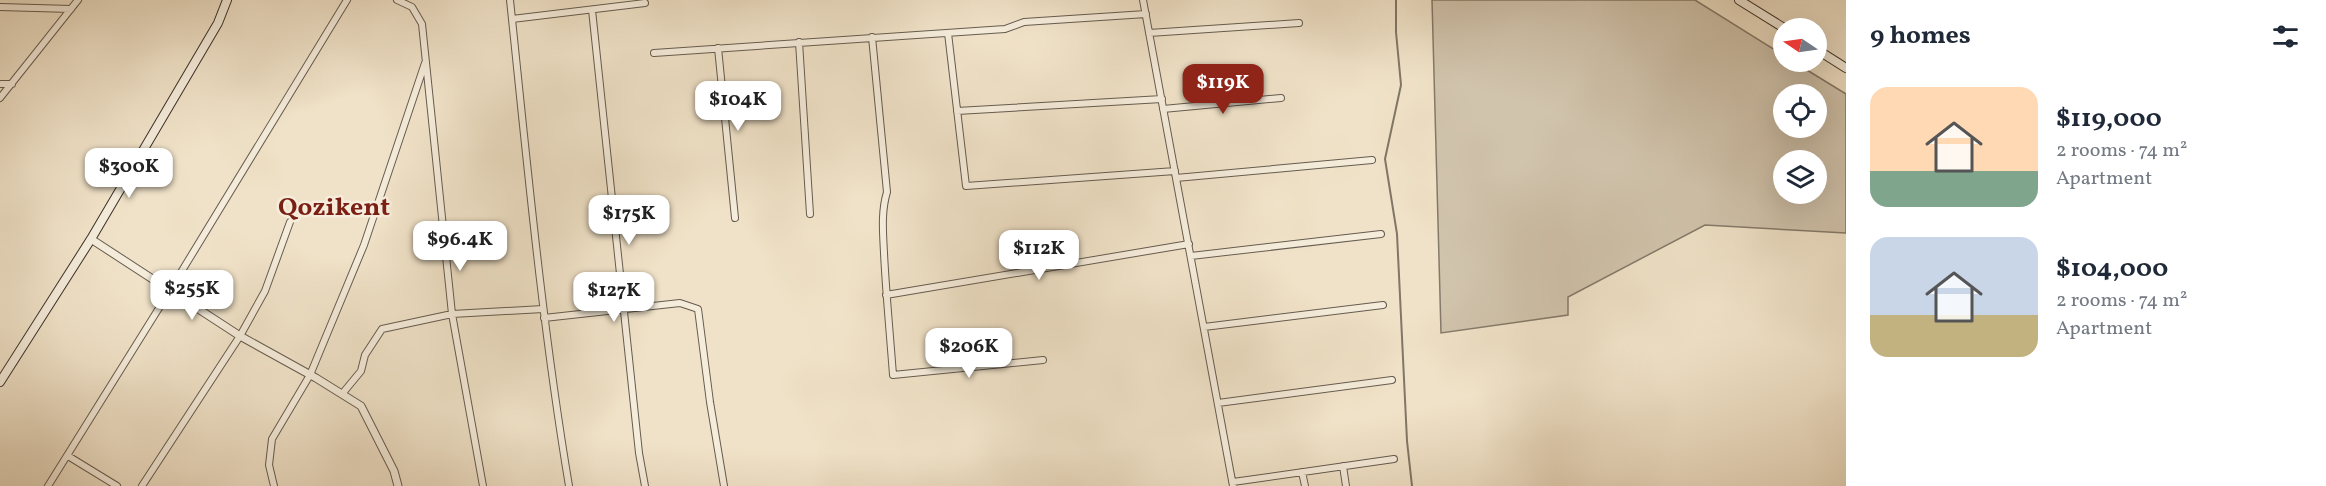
<!DOCTYPE html>
<meta charset="utf-8">
<style>
:root{--surface:#fff;--page:#f2f2f3;--text:#1f2937;--muted:#747a83;--accent:#8f2418}
body{margin:0;font-family:Vollkorn,serif;background:var(--page);color:var(--text);height:100vh;display:flex;flex-direction:column;font-size:22px;white-space:nowrap}
*{box-sizing:border-box;margin:0}
p{font-size:20px;color:var(--muted)}
.icon{flex:none;width:33px;height:33px;fill:none;stroke:currentColor;stroke-width:2;stroke-linecap:round;stroke-linejoin:round}
.map{position:relative;flex:1;overflow:hidden}
.sheet{display:flex;flex-direction:column;background:var(--surface);width:480px}
.sheet>*{flex:none}
.needle{width:39px;rotate:283deg}
.buttons{position:absolute;left:1773px;top:18px;display:grid;gap:12px}
.buttons a{display:grid;place-items:center;width:54px;height:54px;border-radius:50%;background:var(--surface);box-shadow:0 6px 24px #0002;font-size:30px}
.price{position:absolute;translate:-50% -51px;padding:0 14px;border-radius:12px;background:#fff;color:#222;font-size:20px;line-height:39px;filter:drop-shadow(0 2px 3px #0008)}
.price::after{content:'';position:absolute;left:50%;top:36px;width:18px;height:14px;margin-left:-9px;background:inherit;clip-path:polygon(0 0,100% 0,50% 100%)}
.price.on{background:var(--accent);color:#fff}
ul{padding:0;list-style:none}
li{display:flex;align-items:center;gap:18px;height:150px;padding:0 24px}
li span{display:grid;place-items:center;flex:none;width:168px;height:120px;border-radius:18px;color:#555}
li>.icon{margin-inline-start:auto}
span .icon{width:72px;height:72px;fill:#fffc;stroke-width:1}
li b{font-size:26px}
h2{display:flex;justify-content:space-between;align-items:center;height:72px;padding:0 24px;font-size:26px}
main{display:flex;flex:1;min-height:0}
.map>svg:first-child{display:block}
</style>
<main>
<div class="map">
<svg width="1846" height="486" viewBox="0 0 1846 486">
<rect width="100%" height="100%" fill="#f0e2c8"/>
<filter id="stains"><feTurbulence type="fractalNoise" baseFrequency=".00333" numOctaves="4"/><feColorMatrix values="0 0 0 0 .2 0 0 0 0 .09 0 0 0 0 .02 0 0 0 .5 -.17"/></filter>
<radialGradient id="worn" r=".72"><stop offset=".6" stop-color="#630" stop-opacity="0"/><stop offset="1" stop-color="#630" stop-opacity=".3"/></radialGradient>
<!-- green -->
<path fill="#d1c4ad" stroke="#847a6a" stroke-width="1.5" fill-rule="evenodd" d="M1432 0H1695L1783 55 1784 62H1794L1846 94V233L1705 225 1568 297V315L1441 333ZM1784 94H1816V128H1784ZM1784 160H1816V194H1784Z"/>
<g fill="none" stroke-linecap="round" stroke-linejoin="round">
<!-- stream -->
<path stroke="#817667" stroke-width="2" d="M1396 0V32L1401 85 1385 159 1397 234 1407 441 1412 486"/>
<defs>
<path id="minor" d="M397 0 412 7 422 24 452 314 483 486
M510 0C527 162 542 325 569 486
M1143 0 1233 486
M0 7 71 9
M592 10 639 453 645 486
M512 19 645 3
M948 33 966 186 1175 171
M1149 33 1299 23
M872 37 887 192C881 212 883 232 884 253 886 294 890 334 893 375L1043 360
M799 42 810 214
M718 48 735 218
M654 53 1005 29 1024 22 1146 14
M0 84H12
M0 98 78 0
M1163 109 1281 98
M957 111 1162 99
M1176 178 1372 160
M1191 256 1381 234
M886 295 1189 244
M544 318 680 303 698 309 710 402 724 486
M1204 327 1383 305
M342 394 361 371 365 355 382 329 452 314 543 309
M1218 403 1392 380
M68 456 117 486
M1343 466 1346 486
M1302 472 1305 486
M1233 482 1394 459
M48 486 169 292 347 0
M142 486 240 336 265 291 290 222
M274 486 269 465 272 439 310 375 364 245 425 63"/>
<path id="tertiary" d="M91 239 240 336 316 378 361 406 394 471 398 486"/>
<path id="secondary" d="M1739 0 1784 28
M1816 49 1846 68
M0 382 91 239 218 23 227 0"/>
</defs>
<!-- minor casing -->
<use href="#minor" stroke="#665c4f" stroke-width="8"/>
<!-- tertiary casing -->
<use href="#tertiary" stroke="#665c4f" stroke-width="9"/>
<!-- secondary casing -->
<use href="#secondary" stroke="#383027" stroke-width="10"/>
<!-- minor -->
<use href="#minor" stroke="#f5ecdb" stroke-width="6"/>
<!-- tertiary -->
<use href="#tertiary" stroke="#f5ecdb" stroke-width="7"/>
<!-- secondary -->
<use href="#secondary" stroke="#f5ecdb" stroke-width="8"/>
</g>
<g text-anchor="middle" stroke-width="5" stroke-linejoin="round" paint-order="stroke">
<!-- quarter labels -->
<g font-size="26" font-weight="bold" fill="#7a1f14" stroke="#f5ecdb">
<text x="334" y="215">Qozikent</text>
</g>
</g>
<rect width="100%" height="100%" filter="url(#stains)"/>
<rect width="100%" height="100%" fill="url(#worn)"/>
</svg>
<div class="buttons">
<a><svg class="needle" viewBox="-14 -14 28 28"><path d="M0-13l5 13h-10z" fill="#e53935"/><path d="M0 13l5-13h-10z" fill="#747a83"/></svg></a>
<a><svg class="icon" aria-label="locate" viewBox="0 0 24 24"><circle cx="12" cy="12" r="6"/><path d="M12 2v4M12 18v4M2 12h4M18 12h4"/></svg></a>
<a><svg class="icon" aria-label="layers" viewBox="0 0 24 24"><path d="M12 4l9 5-9 5-9-5zM3 14l9 5 9-5"/></svg></a>
</div>
<b class="price on" style="left:1223px;top:115px">$119K</b>
<b class="price" style="left:738px;top:132px">$104K</b>
<b class="price" style="left:129px;top:199px">$300K</b>
<b class="price" style="left:629px;top:246px">$175K</b>
<b class="price" style="left:460px;top:272px">$96.4K</b>
<b class="price" style="left:1039px;top:281px">$112K</b>
<b class="price" style="left:192px;top:321px">$255K</b>
<b class="price" style="left:614px;top:323px">$127K</b>
<b class="price" style="left:969px;top:379px">$206K</b>
</div>
<section class="sheet">
<h2>9 homes<svg class="icon" aria-label="filters" viewBox="0 0 24 24"><path d="M4 7h16M4 17h16"/><circle cx="9" cy="7" r="2"/><circle cx="15" cy="17" r="2"/></svg></h2>
<ul>
<li><span style="background:linear-gradient(#ffd9b3 70%,#7fa58c 0)"><svg class="icon" aria-label="home" viewBox="0 0 24 24"><path d="M3 11l9-7 9 7M6 9v11h12V9"/></svg></span><div><b>$119,000</b><p>2 rooms · 74 m²</p><p>Apartment</p></div></li>
<li><span style="background:linear-gradient(#c9d6e8 65%,#c2b280 0)"><svg class="icon" aria-label="home" viewBox="0 0 24 24"><path d="M3 11l9-7 9 7M6 9v11h12V9"/></svg></span><div><b>$104,000</b><p>2 rooms · 74 m²</p><p>Apartment</p></div></li>
</ul>
</section>
</main>
